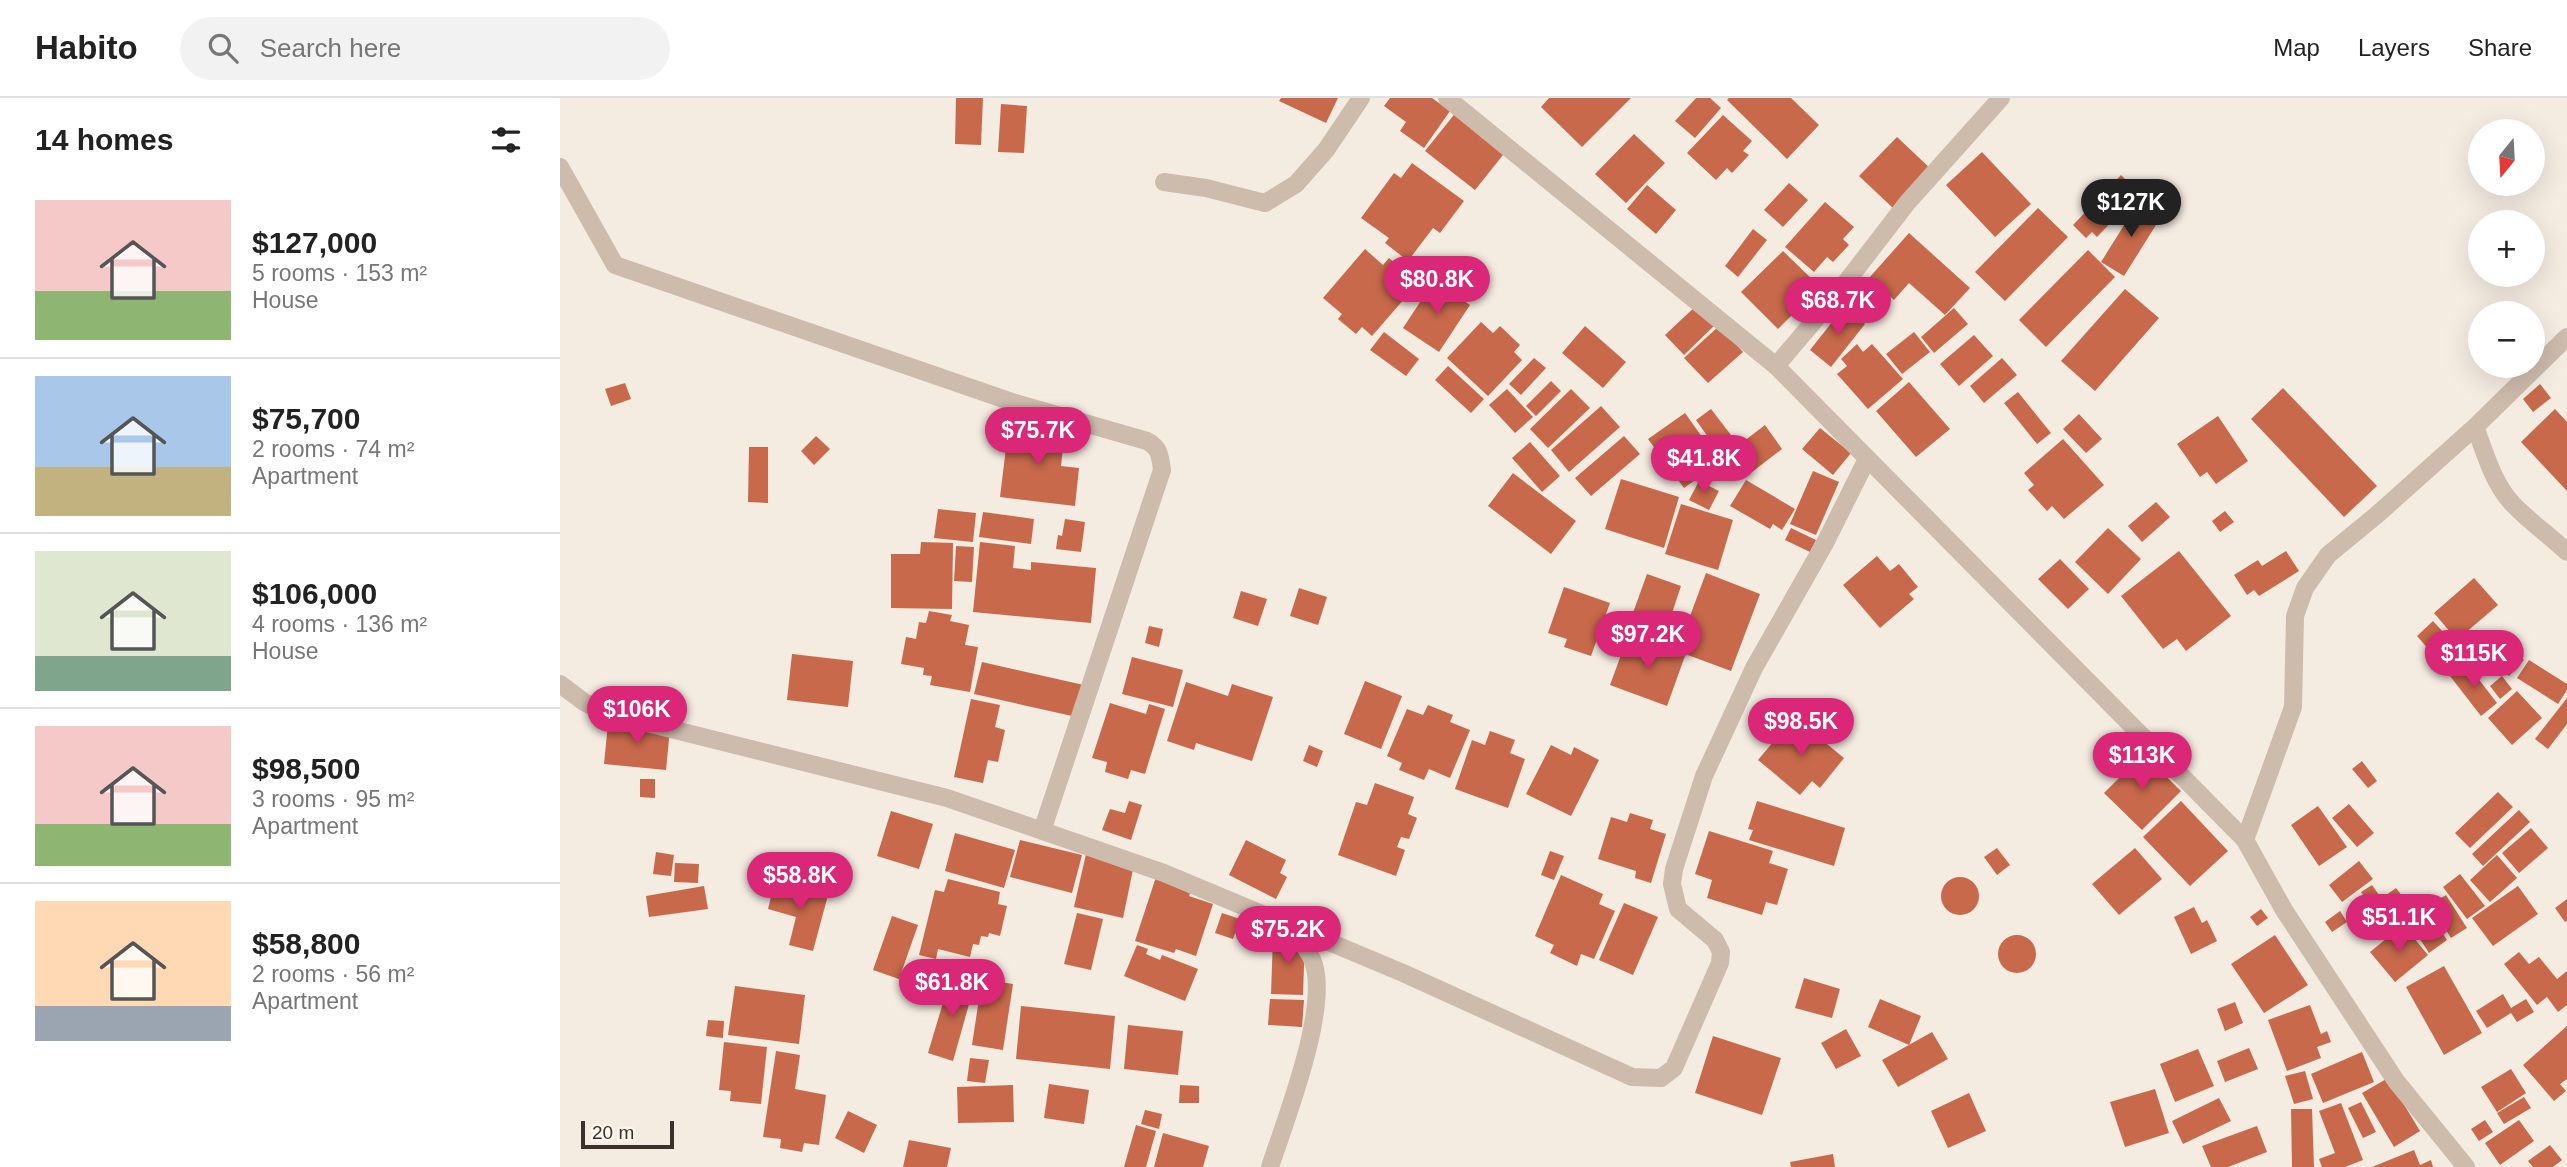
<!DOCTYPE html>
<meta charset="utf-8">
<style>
:root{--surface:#fff;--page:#f2f2f2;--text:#222;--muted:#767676;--line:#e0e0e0;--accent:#db2777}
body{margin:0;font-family:Helvetica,sans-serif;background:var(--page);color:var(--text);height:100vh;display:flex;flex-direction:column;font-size:26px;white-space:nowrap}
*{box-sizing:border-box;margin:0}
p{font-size:23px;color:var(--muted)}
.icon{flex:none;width:38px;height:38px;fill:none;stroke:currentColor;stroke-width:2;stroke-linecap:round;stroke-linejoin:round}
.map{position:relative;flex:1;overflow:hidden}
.side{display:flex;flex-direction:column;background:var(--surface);width:560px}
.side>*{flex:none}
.needle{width:46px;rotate:198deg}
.controls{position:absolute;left:1908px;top:21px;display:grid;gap:14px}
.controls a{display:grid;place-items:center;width:77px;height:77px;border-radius:50%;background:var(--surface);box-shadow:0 7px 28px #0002;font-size:35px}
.scale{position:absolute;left:21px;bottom:18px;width:93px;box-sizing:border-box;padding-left:7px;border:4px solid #3b302b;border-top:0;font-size:19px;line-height:24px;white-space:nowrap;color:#3b302b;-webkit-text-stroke:5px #fbf5ee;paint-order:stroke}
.price{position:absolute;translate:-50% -60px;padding:0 16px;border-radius:24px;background:var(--accent);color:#fff;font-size:23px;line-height:46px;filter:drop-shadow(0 2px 4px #0008)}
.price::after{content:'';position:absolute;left:50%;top:42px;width:21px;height:16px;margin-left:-10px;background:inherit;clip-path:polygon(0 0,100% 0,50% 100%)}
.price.current{background:#222;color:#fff}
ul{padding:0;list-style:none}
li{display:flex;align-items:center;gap:21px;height:175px;padding:0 35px}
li+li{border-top:2px solid var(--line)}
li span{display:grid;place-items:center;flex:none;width:196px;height:140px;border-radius:0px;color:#555}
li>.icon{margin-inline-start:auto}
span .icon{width:84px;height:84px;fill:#fffc;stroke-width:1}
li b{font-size:30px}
h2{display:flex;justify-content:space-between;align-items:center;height:84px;padding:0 35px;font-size:30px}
header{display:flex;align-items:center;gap:42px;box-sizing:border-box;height:98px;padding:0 35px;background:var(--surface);border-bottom:2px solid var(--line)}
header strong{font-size:33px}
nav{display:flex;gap:38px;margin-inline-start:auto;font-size:24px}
.search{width:490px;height:63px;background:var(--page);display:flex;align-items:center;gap:18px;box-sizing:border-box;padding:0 24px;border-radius:38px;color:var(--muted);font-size:26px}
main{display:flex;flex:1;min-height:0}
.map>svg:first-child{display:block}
</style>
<header>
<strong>Habito</strong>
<div class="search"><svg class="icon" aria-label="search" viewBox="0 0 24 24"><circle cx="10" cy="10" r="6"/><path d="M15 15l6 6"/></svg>Search here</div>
<nav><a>Map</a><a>Layers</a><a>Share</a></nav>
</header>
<main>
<section class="side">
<h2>14 homes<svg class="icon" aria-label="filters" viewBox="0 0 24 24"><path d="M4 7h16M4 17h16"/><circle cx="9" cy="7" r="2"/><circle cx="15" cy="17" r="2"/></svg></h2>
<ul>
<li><span style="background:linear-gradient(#f6c9c9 65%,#8fb573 0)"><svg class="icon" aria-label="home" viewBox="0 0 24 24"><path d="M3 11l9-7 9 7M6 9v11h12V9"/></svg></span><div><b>$127,000</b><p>5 rooms · 153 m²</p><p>House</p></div></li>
<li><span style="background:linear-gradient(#a9c7e8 65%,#c2b280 0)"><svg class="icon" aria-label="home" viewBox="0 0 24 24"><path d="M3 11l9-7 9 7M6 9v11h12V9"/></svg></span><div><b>$75,700</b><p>2 rooms · 74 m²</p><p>Apartment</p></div></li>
<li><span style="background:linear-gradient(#dfe7d0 75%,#7fa58c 0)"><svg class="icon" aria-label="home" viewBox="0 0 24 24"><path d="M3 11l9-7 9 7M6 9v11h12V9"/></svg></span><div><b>$106,000</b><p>4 rooms · 136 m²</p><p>House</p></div></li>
<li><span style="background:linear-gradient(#f6c9c9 70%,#8fb573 0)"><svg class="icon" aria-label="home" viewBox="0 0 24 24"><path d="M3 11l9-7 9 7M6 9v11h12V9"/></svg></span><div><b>$98,500</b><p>3 rooms · 95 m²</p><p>Apartment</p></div></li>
<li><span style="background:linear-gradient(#ffd9b3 75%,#9aa5b1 0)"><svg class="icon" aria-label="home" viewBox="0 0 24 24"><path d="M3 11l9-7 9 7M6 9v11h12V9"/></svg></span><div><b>$58,800</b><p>2 rooms · 56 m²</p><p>Apartment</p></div></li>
</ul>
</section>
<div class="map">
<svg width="2007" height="1069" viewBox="0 0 2007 1069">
<rect width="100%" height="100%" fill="#f4ebe1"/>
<!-- building -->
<path fill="#c8694b" d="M396 0H423L421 47 395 46Z
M721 0H778L766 25 719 3Z
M830 0H872L890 13 864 50 840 33 846 24 824 8Z
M989 0H1071L1022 49 981 9Z
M1136 0H1150L1161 10 1135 40 1115 23Z
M1169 0H1231L1259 27 1227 61 1167 2Z
M441 6 467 8 464 55 438 54Z
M897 13 947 52 915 92 865 53Z
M1163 17 1192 43 1183 53 1189 57 1172 75 1167 70 1156 82 1127 55Z
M1074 36 1105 65 1066 105 1035 76Z
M1337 39 1372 72 1334 111 1299 78Z
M1422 54 1471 106 1435 139 1386 87Z
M852 65 904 103 880 135 873 130 848 163 825 145 829 140 801 120 834 75 841 80Z
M1561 77 1579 95 1537 139 1532 134 1526 140 1513 127Z
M1229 85 1248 102 1223 129 1204 112Z
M1087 87 1116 112 1096 136 1067 111Z
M1265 104 1294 129 1283 141 1289 147 1273 164 1267 159 1254 174 1225 149Z
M1578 105 1601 119 1564 178 1541 164Z
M1478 110 1508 139 1445 203 1415 174Z
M1193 131 1207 142 1178 179 1165 168Z
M1349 135 1410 190 1385 217 1349 185 1334 202 1309 180Z
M805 151 823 167 829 160 858 185 812 238 802 229 796 236 778 221 782 216 763 200Z
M1528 152 1555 179 1486 249 1459 222Z
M1223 153 1256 185 1231 210 1235 214 1218 231 1181 194Z
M874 183 910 207 879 254 843 230Z
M1565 191 1599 220 1535 293 1501 263Z
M1138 206 1157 225 1124 257 1105 237Z
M1284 209 1305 226 1271 269 1250 252Z
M1394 210 1408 226 1374 255 1361 239Z
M921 224 933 235 940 228 960 247 954 254 962 262 928 298 887 260Z
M1025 228 1066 264 1043 290 1002 255Z
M1159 228 1183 254 1148 285 1124 260Z
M824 234 859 261 846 278 810 252Z
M1354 234 1370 254 1342 276 1326 256Z
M1414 237 1433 258 1399 288 1380 266Z
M1297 246 1303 254 1312 246 1343 281 1308 311 1277 276 1287 268 1281 261Z
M974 260 986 270 961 297 949 286Z
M1442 260 1457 277 1424 305 1410 288Z
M888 268 924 301 911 315 875 282Z
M991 283 1001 293 976 318 966 308Z
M1349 284 1390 331 1356 359 1316 313Z
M65 285 71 301 51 308 45 291Z
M1980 286 1991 300 1973 314 1963 301Z
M1723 290 1817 388 1784 419 1691 321Z
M947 291 973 319 955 335 929 307Z
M1011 291 1030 310 988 350 970 331Z
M1458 294 1491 335 1477 346 1444 305Z
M1041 308 1060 329 1009 374 991 352Z
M1151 311 1171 337 1155 349 1136 322Z
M1995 311 2007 324V393L1961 344Z
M1125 315 1160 364 1124 390 1088 341Z
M1519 316 1542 341 1526 355 1503 331Z
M1658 318 1688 363 1656 386 1647 374 1640 379 1617 346Z
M449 325 505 332 501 368 519 370 515 408 440 399Z
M1205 327 1222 351 1192 374 1175 350Z
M1260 330 1291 355 1273 377 1242 351Z
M256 338 270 351 254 367 241 353Z
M1064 338 1080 356 1031 398 1015 380Z
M1503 341 1544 387 1504 421 1492 408 1487 413 1468 392 1474 387 1464 375Z
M970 344 1000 378 982 394 952 360Z
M189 349H208V405L188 404Z
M1253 373 1279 384 1256 437 1230 426Z
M953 375 1016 423 991 456 928 408Z
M1061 381 1119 399 1104 450 1045 431Z
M1186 382 1235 411 1222 432 1213 426 1210 431 1170 408Z
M1139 383 1159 393 1149 412 1129 402Z
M1596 404 1610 419 1582 444 1568 428Z
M1121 406 1173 422 1158 472 1105 456Z
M378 411 416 415 413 444 374 440Z
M1665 413 1674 424 1660 434 1652 423Z
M423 414 474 421 471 446 419 439Z
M505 421 525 424 521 454 496 451 498 437 502 438Z
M1231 430 1256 442 1250 454 1225 442Z
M1548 430 1581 461 1548 496 1515 464Z
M361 444 393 445 392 511 331 510V456H360Z
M420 444 455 448 453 470 471 472V464L536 470 531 525 413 514Z
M396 448 414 449 412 484 394 483Z
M1619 453 1671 518 1626 553 1617 541 1603 551 1561 498Z
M1726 453 1739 473 1699 498 1694 492 1687 497 1674 477 1698 462 1702 468Z
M1317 458 1330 473 1339 466 1358 489 1349 496 1354 501 1320 530 1283 487Z
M1500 461 1529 491 1508 511 1478 481Z
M1146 475 1200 496 1171 573 1117 553Z
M1087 476 1121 488 1105 536 1070 523Z
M1914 480 1938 507 1897 542 1874 515Z
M1004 489 1050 505 1031 558 1004 549 1007 541 988 535Z
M739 490 767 499 758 527 730 518Z
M681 493 707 501 698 528 673 520Z
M369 513 392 517 390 523 409 527 405 547 418 549 410 594 370 587 372 578 363 577 364 570 341 566 346 539 356 541 359 524 366 525Z
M1873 523 1895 547 1878 562 1857 538Z
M589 528 603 531 599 549 585 545Z
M1068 538 1125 558 1107 608 1050 587Z
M1949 550 1964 562 1949 578 1934 566Z
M232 556 293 563 288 609 227 602Z
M572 559 623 572 613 609 562 596Z
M1969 562 2007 586V592L1998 606 1957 580Z
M422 564 528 588 521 620 414 596Z
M1907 566 1937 605 1921 618 1890 578Z
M1942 578 1952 591 1940 601 1930 588Z
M805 583 842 598 821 651 784 636Z
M626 584 668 598 672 586 713 599 692 663 636 645 634 652 607 643Z
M1957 593 1982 620 1952 647 1928 620Z
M2007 600V626L1988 651 1975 641Z
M411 601 440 607 435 629 445 632 438 664 428 662 423 685 394 679Z
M550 605 586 616 589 606 605 611 585 676 571 672 568 681 545 674 547 664 532 660Z
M868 607 893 617 890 624 910 632 890 680 869 671 864 682 839 672 842 665 827 658 847 611 863 617Z
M1234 619 1284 660 1260 690 1252 683 1240 697 1198 662Z
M48 625 110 631 106 672 44 666Z
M930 633 955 642 950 655 965 661 948 710 895 691 912 642 925 647Z
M749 647 763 653 757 669 743 663Z
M991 647 1011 657 1014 649 1039 662 1011 718 966 696Z
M1583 656 1621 693 1582 732 1544 695Z
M1802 663 1817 683 1808 690 1792 671Z
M80 681H95V700L80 699Z
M815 685 854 699 848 716 857 720 849 741 841 739 837 749 845 752 836 778 778 757 796 704 807 707Z
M1938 694 1953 709 1910 750 1895 735Z
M569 703 582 707 571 742 542 732 550 711 565 715Z
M1197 703 1285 730 1274 768 1189 742 1193 732 1188 731Z
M1621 703 1668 753 1630 788 1583 739Z
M1789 706 1814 735 1797 749 1772 720Z
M1758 708 1787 749 1759 768 1731 727Z
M1959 712 1970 724 1923 768 1912 756Z
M331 713 373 726 359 771 317 758Z
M1070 715 1093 722 1090 731 1106 736 1091 785 1075 780 1076 773 1038 761 1051 719 1067 724Z
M1971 730 1988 750 1959 775 1942 755Z
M1149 733 1213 753 1209 765 1228 771 1217 807 1206 804 1202 817 1147 800 1152 782 1135 776Z
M395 735 455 752 444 790 385 773Z
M460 742 522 757 512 795 450 779Z
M686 742 726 762 720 775 727 779 716 801 669 777Z
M528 747 576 757 563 820 514 809Z
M1437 750 1450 767 1437 777 1424 759Z
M1575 750 1602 781 1559 817 1532 786Z
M990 753 1004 758 994 782 981 777Z
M96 754 114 757 111 778 93 776Z
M1937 757 1957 780 1930 804 1910 782Z
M1799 763 1813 781 1782 804 1769 787Z
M115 765 139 766 138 785 114 784Z
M1900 776 1925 808 1907 821 1883 789Z
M1001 777 1043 796 1039 806 1055 813 1034 861 1021 856 1017 868 990 855 994 847 975 838Z
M596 779 632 790 629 798 653 806 636 858 616 851 614 855 575 843Z
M1381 798a19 19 0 1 1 38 0a19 19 0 1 1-38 0Z
M388 781 440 794 438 806 447 808 440 838 429 835 428 839 421 838 419 847 413 846 410 859 378 851 376 861 359 857 375 792 384 794Z
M215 783 268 797 253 853 229 847 236 819 208 811Z
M1812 787 1819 797 1808 805 1801 794Z
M144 788 148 811 89 819 86 798Z
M1958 788 1978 816 1933 848 1912 820Z
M1836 790 1856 816 1830 835 1811 808Z
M1886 797 1907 830 1891 840 1870 807Z
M2007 801V823L2005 824 1995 810Z
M1064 805 1098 819 1073 877 1039 862Z
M1634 809 1642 825 1647 822 1657 843 1631 856 1614 819Z
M1701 811 1708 820 1697 828 1690 819Z
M1867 812 1887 842 1869 855 1849 824Z
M1780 813 1787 824 1772 834 1765 824Z
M517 815 543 821 531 872 504 866Z
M662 815 680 821 673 841 655 835Z
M332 818 358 827 339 881 313 872Z
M1843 827 1868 857 1835 884 1810 854Z
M1438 856a19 19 0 1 1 38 0a19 19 0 1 1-38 0Z
M1715 837 1748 887 1704 915 1671 866Z
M713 839 745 840 743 897 711 896Z
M577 847 588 851 586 856 600 862 602 857 638 871 625 903 564 878Z
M1959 854 1969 866 1979 859 1997 881 2007 873V907L1998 914 1987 899 1977 907 1944 866Z
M1884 868 1922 935 1884 957 1846 889Z
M391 878 415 885 393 963 368 955Z
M1244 880 1280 891 1272 920 1235 910Z
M422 881 453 886 443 952 412 947Z
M175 888 245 897 239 946 168 937Z
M1943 896 1951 910 1966 901 1974 914 1957 924 1951 915 1927 930 1916 913Z
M710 901 744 902 742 929 708 927Z
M1320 901 1361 918 1349 947 1308 929Z
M1675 904 1683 925 1665 933 1657 911Z
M1750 907 1761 936 1767 933 1771 944 1757 949 1761 960 1727 973 1708 922Z
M461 908 555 918 550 971 456 961Z
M148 922 164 923 163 940 146 938Z
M568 927 623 933 618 977 564 971Z
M2007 928V981L2000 986 2006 993 1994 1003 1963 967Z
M1286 931 1301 958 1276 971 1261 945Z
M1372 934 1388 961 1338 989 1322 962Z
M1153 938 1221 960 1202 1017 1135 995Z
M164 944 207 949 201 1006 170 1003 171 993 159 992Z
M1689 950 1698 971 1665 984 1657 963Z
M1638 951 1654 988 1615 1004 1600 966Z
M216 953 240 957 235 991 266 997 259 1047 244 1045 242 1054 220 1050 221 1041 203 1039Z
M1802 954 1814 984 1763 1005 1751 976Z
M410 960 429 962 425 985 407 983Z
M1951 971 1966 995 1937 1014 1921 989Z
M1745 973 1753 1001 1734 1006 1725 978Z
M1828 980 1860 1033 1834 1049 1802 995Z
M489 986 529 992 524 1026 484 1020Z
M453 987 454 1024 398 1025 397 989Z
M620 987 639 988V1005H619Z
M1595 991 1609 1035 1565 1049 1550 1004Z
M1409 995 1426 1033 1388 1050 1371 1013Z
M1964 999 1971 1010 1944 1026 1937 1015Z
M1659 1000 1671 1023 1623 1046 1612 1023Z
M1801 1004 1816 1034 1803 1040 1788 1010Z
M1781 1005 1803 1062 1785 1069H1762L1759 1061 1775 1055 1759 1013Z
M1731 1011H1752L1754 1069H1732Z
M585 1012 602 1016 599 1031 581 1026Z
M288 1013 317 1027 304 1055 275 1040Z
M1925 1022 1933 1034 1919 1043 1911 1031Z
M1959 1022 1974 1043 1940 1067 1925 1045Z
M576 1027 596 1033 586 1069H564Z
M1697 1028 1707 1054 1668 1069H1651L1642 1048Z
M603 1035 649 1048 643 1069H594Z
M349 1042 391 1050 387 1069H343Z
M1990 1047 2002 1062 1993 1069H1973L1968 1063Z
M1854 1052 1860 1067 1871 1062 1873 1069H1812Z
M1273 1056 1275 1069H1231L1230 1064Z"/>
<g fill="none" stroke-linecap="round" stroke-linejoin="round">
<!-- street -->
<path stroke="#cdbbac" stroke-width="18" d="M887 0 1216 268 1685 742 1724 812 1836 983 1906 1069
M0 69 55 167 455 305 587 343C600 350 600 358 602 372L482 733
M604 84 646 90 705 105 736 86 766 52 801 0
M1216 268 1277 196 1347 105 1441 0
M1915 329C1925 354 1932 382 1950 403 1967 422 1988 436 2007 454
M0 586 24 604 43 614 387 700 604 775 843 875 1072 979 1101 980 1114 970 1160 865 1161 854 1155 842 1118 811 1112 786 1114 771 1144 678 1194 570 1265 445 1307 361
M1685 742 1733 609 1735 518 1745 490 1768 457 1819 415 1915 329 2007 239
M710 1069C725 1023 772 905 752 861 747 849 735 837 727 826"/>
</g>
</svg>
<div class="controls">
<a><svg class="needle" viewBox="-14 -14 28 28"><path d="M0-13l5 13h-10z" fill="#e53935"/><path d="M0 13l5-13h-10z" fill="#767676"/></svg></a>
<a>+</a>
<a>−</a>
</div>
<div class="scale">20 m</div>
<b class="price current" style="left:1571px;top:141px">$127K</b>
<b class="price" style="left:877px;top:218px">$80.8K</b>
<b class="price" style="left:1278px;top:239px">$68.7K</b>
<b class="price" style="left:478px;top:369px">$75.7K</b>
<b class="price" style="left:1144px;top:397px">$41.8K</b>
<b class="price" style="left:1088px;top:573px">$97.2K</b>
<b class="price" style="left:1914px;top:592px">$115K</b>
<b class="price" style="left:77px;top:648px">$106K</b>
<b class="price" style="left:1241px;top:660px">$98.5K</b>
<b class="price" style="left:1582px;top:694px">$113K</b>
<b class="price" style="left:240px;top:814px">$58.8K</b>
<b class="price" style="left:1839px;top:856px">$51.1K</b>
<b class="price" style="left:728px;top:868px">$75.2K</b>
<b class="price" style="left:392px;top:921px">$61.8K</b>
</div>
</main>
